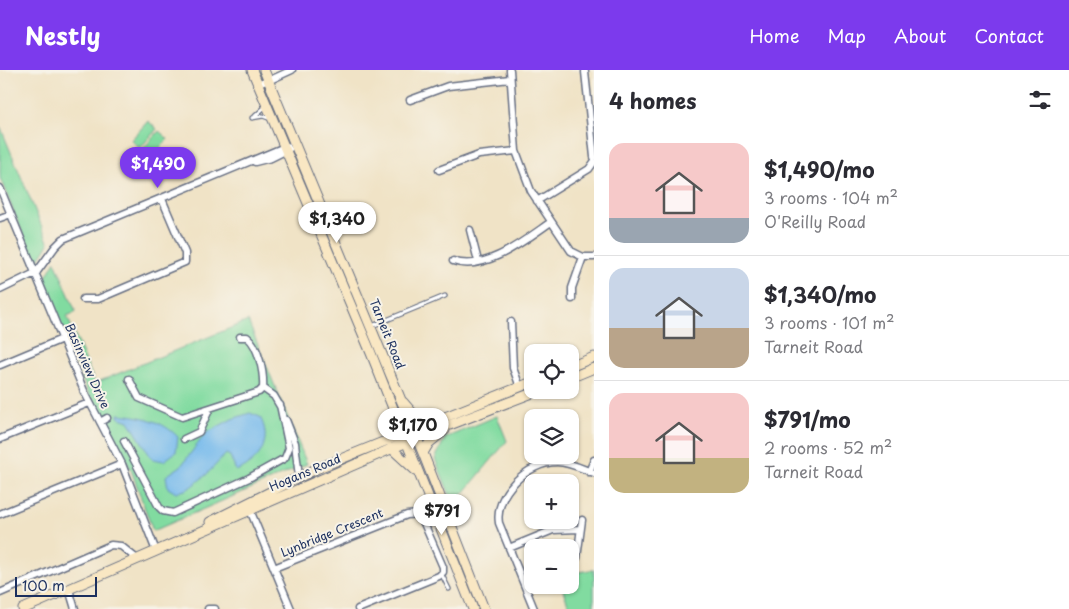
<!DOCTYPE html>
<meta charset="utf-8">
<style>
:root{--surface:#fff;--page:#f7f7f7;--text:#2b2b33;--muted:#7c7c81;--line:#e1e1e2;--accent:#7c3aed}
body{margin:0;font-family:"Playpen Sans",sans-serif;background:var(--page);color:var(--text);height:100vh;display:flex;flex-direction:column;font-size:19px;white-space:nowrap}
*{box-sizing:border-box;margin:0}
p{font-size:16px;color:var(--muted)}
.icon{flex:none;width:28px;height:28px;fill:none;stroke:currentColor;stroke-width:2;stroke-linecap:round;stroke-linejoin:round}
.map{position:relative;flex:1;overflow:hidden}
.drawer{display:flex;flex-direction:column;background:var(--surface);width:475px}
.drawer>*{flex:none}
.buttons{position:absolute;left:524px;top:274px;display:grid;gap:10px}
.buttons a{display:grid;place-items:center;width:55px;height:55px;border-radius:10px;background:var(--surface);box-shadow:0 1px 4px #0004;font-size:25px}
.scale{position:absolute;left:15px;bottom:12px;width:82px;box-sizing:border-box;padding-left:5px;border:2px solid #1b2f5e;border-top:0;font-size:14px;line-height:18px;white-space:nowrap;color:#1b2f5e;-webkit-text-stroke:4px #f7f3e8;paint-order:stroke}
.price{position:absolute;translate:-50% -42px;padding:0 11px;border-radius:18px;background:#fff;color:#222;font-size:16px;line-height:32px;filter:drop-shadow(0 1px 2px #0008)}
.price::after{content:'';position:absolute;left:50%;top:30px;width:15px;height:11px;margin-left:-8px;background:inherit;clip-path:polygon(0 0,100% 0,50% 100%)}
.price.selected{background:var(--accent);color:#fff}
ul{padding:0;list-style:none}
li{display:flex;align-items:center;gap:15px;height:125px;padding:0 15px}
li+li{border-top:1px solid var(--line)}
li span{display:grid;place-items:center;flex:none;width:140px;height:100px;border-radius:15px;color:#555}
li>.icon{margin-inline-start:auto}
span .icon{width:60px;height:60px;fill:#fffc;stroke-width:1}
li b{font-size:21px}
h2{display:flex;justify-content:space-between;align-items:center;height:60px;padding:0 15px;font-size:21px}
header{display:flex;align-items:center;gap:30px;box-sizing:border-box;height:70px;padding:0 25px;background:var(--accent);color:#fff}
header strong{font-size:24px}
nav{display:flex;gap:28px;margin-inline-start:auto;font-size:18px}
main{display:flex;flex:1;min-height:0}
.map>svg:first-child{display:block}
</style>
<header>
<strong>Nestly</strong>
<nav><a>Home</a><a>Map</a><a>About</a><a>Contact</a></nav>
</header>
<main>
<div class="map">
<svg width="594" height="539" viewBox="0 0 594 539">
<rect width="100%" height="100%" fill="#f7f3e8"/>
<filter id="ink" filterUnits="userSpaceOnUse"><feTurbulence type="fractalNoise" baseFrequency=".02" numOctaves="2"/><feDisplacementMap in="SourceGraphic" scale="10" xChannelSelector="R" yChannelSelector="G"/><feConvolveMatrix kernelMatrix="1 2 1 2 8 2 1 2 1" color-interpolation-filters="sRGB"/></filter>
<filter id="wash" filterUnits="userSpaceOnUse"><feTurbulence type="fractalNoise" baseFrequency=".0096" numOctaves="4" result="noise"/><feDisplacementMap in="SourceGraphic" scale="20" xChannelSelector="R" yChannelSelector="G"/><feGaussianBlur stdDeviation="1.12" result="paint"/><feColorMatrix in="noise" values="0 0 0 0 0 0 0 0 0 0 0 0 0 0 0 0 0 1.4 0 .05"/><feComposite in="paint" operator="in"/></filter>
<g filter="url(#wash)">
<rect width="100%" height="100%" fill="#f0e3c6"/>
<!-- green -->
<path fill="#81dba0" stroke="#4e857f" d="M148 51 157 59 140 78 131 70Z
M0 56 49 174 38 190 33 189 0 108Z
M159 61 168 69 151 88 142 80Z
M55 191 76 242 67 246 95 313 248 251 307 394 153 461 131 400 88 323 43 212Z
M497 346 507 371 454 435 435 389 445 368Z
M594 500V539H570L561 515H570V503Z"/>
<!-- water -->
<path fill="#76baec" stroke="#4874a5" d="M250 343 260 347C273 371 260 392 236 401L230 386 226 384 206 405 188 419 176 423 168 418 166 406 181 396 206 363 232 349Z
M118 344C140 346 162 350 178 367L176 382 164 391 152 389 129 351 118 347Z"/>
</g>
<g filter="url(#ink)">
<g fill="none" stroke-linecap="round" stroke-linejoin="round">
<defs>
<path id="lane" d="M255 46 265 37
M252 48 263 46 271 49
M372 256 445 226
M442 505 449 519"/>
<path id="street" d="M510 0 516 81 531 121 571 181 583 187H594
M585 2 594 87
M258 13 268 11 292 0
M410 30 448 16 510 9
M255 92 271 88 289 79
M439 100 479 85 516 81
M0 118 84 321 122 394 156 481
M537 131 589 99 594 92
M0 148 11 144
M470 160 478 191
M453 191C485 203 526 169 551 152
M36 203 55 177 63 169 287 76
M0 220 37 202
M83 229H98L185 192V183L162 129
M572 229V218L583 187
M511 252 513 298 520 317
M0 295 62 269
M129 309 139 328 182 347 259 322 263 318C264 304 259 276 247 267H240
M263 318 274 326 281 338
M286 350 295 373 299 407
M100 352 107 348
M0 369 89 333
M184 369 199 362 210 338
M124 371 159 437 163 441 173 443 249 408 285 388 289 378 280 335
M589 402 594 390
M250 440 291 539
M0 444 122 394
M509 478 553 460 579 459
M577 488 582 450
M274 498 407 445 420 444 443 497V502L439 506 358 539
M69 519 75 539
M0 523 111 475 121 476 137 489
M208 539H215
M534 539 499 453C494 424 528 392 557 392 569 392 583 399 594 403"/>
<path id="secondary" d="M252 0 371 283 473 539
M264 0 423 383 484 539
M570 297 594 287
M570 308 594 298
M403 332 416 347 429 353
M391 378 415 400
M423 383 429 373 445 360
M210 452 316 399 532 312
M23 539 416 368 540 320"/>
</defs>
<!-- lane casing -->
<use href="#lane" stroke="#666e82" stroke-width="5.5"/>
<!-- street casing -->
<use href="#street" stroke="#666e82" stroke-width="9"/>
<!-- secondary casing -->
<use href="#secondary" stroke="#666e82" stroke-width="11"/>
<!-- lane -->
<use href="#lane" stroke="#fff" stroke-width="3"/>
<!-- street -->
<use href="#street" stroke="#fff" stroke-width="6"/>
<!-- secondary -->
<use href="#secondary" stroke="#f9e7c3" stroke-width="9"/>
</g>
</g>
<g text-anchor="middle" stroke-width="4" stroke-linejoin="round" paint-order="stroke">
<!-- street labels -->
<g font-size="12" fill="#1b2f5e" stroke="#f7f3e8">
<text transform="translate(387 264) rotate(68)" y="4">Tarneit Road</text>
<text transform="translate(87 296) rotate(66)" y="4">Basinview Drive</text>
<text transform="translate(305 403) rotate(-23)" y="4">Hogans Road</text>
<text transform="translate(332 463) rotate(-22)" y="4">Lynbridge Crescent</text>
</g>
</g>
</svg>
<div class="buttons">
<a><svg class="icon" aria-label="locate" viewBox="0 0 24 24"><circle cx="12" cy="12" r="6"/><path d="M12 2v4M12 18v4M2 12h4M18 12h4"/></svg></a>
<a><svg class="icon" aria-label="layers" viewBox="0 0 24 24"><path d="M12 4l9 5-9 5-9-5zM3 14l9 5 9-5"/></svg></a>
<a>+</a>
<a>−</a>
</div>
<div class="scale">100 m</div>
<b class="price selected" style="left:158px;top:119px">$1,490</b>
<b class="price" style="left:337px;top:174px">$1,340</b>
<b class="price" style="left:413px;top:380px">$1,170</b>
<b class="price" style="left:442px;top:466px">$791</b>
</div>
<section class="drawer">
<h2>4 homes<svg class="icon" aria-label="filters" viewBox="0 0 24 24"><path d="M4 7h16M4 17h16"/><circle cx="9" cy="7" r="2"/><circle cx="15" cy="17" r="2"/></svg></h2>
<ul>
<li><span style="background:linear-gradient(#f6c9c9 75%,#9aa5b1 0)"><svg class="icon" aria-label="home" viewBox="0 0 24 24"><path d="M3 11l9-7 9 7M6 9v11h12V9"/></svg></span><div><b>$1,490/mo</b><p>3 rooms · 104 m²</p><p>O'Reilly Road</p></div></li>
<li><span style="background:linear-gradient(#c9d6e8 60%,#b9a48a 0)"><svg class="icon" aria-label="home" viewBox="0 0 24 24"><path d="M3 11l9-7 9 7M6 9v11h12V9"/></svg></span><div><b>$1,340/mo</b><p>3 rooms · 101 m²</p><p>Tarneit Road</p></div></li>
<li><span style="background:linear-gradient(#f6c9c9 65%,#c2b280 0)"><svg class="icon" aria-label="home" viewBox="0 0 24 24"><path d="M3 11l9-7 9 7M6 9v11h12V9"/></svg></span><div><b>$791/mo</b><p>2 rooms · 52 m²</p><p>Tarneit Road</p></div></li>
</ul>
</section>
</main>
